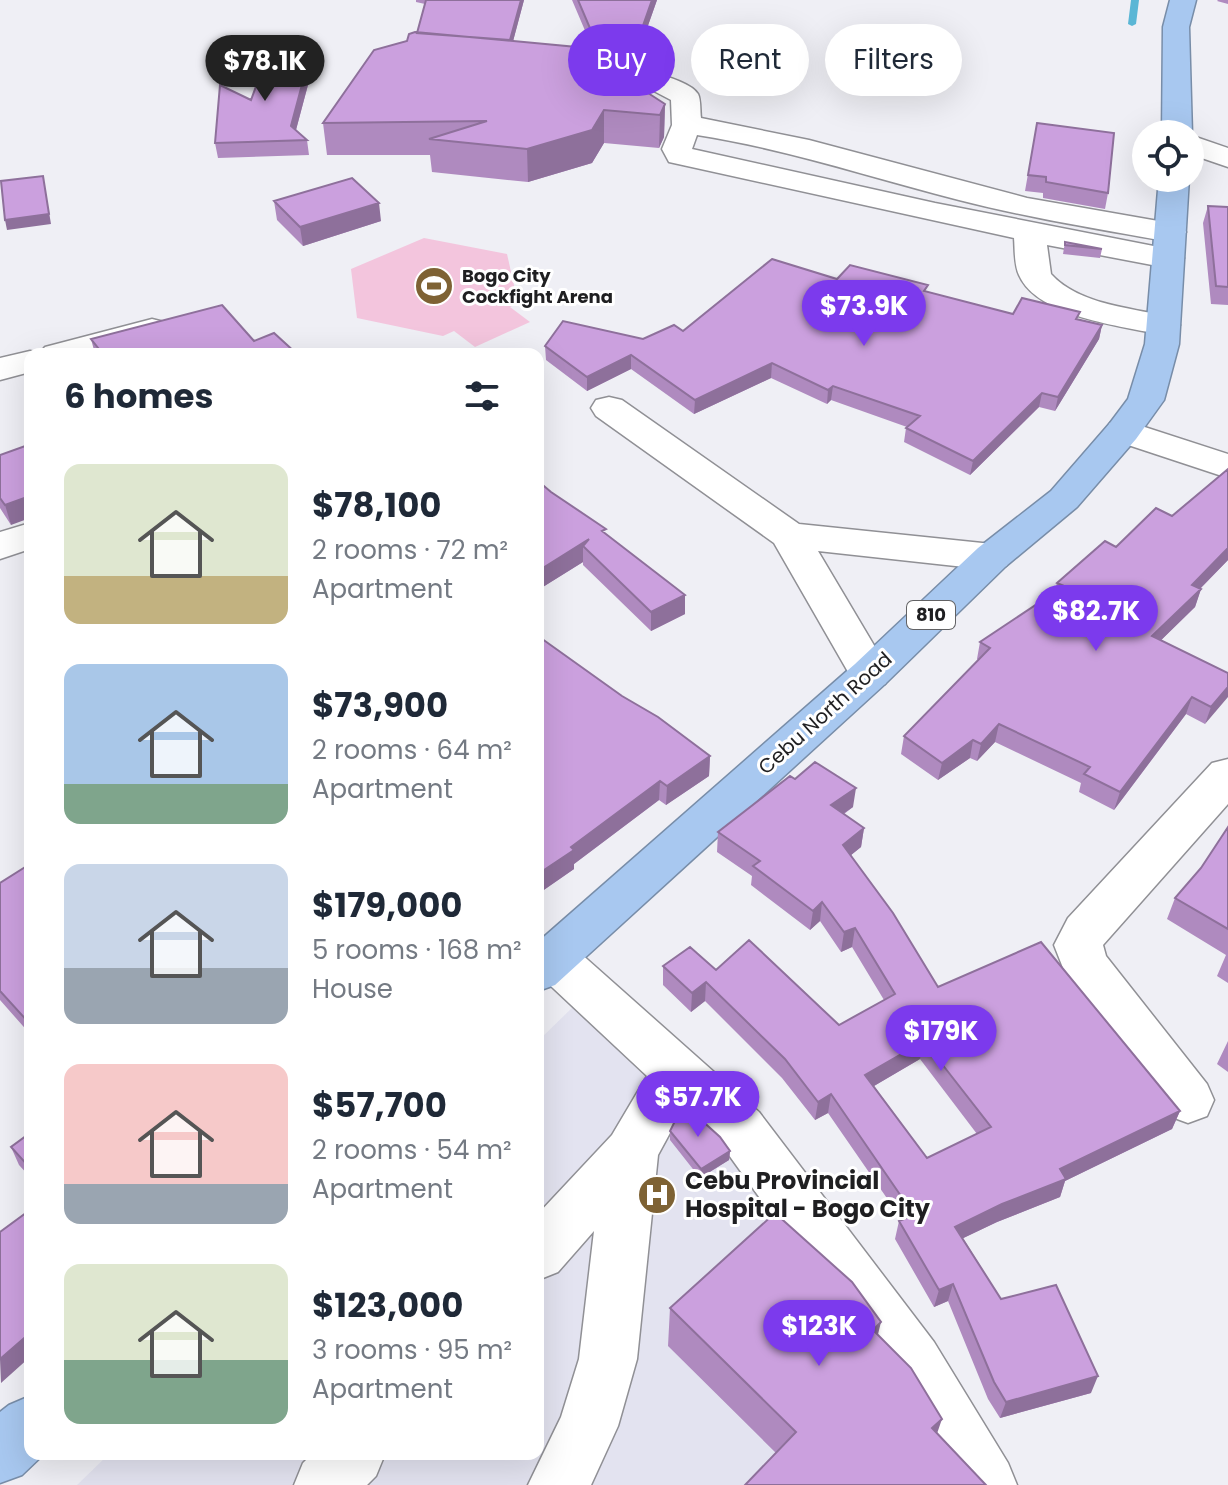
<!DOCTYPE html>
<meta charset="utf-8">
<style>
:root{--surface:#fff;--page:#f6f6f7;--text:#1f2937;--muted:#747a83;--accent:#7c3aed}
body{margin:0;font-family:Poppins,sans-serif;background:var(--page);color:var(--text);height:100vh;display:flex;flex-direction:column;font-size:30px;white-space:nowrap}
*{box-sizing:border-box;margin:0}
p{font-size:26px;color:var(--muted)}
.icon{flex:none;width:44px;height:44px;fill:none;stroke:currentColor;stroke-width:2;stroke-linecap:round;stroke-linejoin:round}
.map{position:relative;flex:1;overflow:hidden}
.details{position:absolute;left:24px;top:348px;width:520px;height:1112px;display:flex;flex-direction:column;background:var(--surface);border-radius:16px;box-shadow:0 8px 32px #0002}
.details>*{flex:none}
.top-card{position:absolute;left:568px;top:24px;width:540px;height:72px;display:flex;gap:16px}
.fabs{position:absolute;left:1132px;top:120px;display:grid;gap:16px}
.fabs a{display:grid;place-items:center;width:72px;height:72px;border-radius:50%;background:var(--surface);box-shadow:0 8px 32px #0002;font-size:40px}
.price{position:absolute;translate:-50% -68px;padding:0 18px;border-radius:28px;background:var(--accent);color:#fff;font-size:26px;line-height:52px;filter:drop-shadow(0 2px 4px #0008)}
.price::after{content:'';position:absolute;left:50%;top:48px;width:24px;height:18px;margin-left:-12px;background:inherit;clip-path:polygon(0 0,100% 0,50% 100%)}
.price.on{background:#222;color:#fff}
ul{padding:0;list-style:none}
li{display:flex;align-items:center;gap:24px;height:200px;padding:0 40px}
li span{display:grid;place-items:center;flex:none;width:224px;height:160px;border-radius:16px;color:#555}
li>.icon{margin-inline-start:auto}
span .icon{width:96px;height:96px;fill:#fffc;stroke-width:1}
li b{font-size:34px}
h2{display:flex;justify-content:space-between;align-items:center;height:96px;padding:0 40px;font-size:34px}
.tag{padding:0 28px;border-radius:36px;background:var(--surface);box-shadow:0 8px 32px #0002;font-size:28px;line-height:72px}
.tag.on{background:var(--accent);color:#fff}
.map>svg:first-child{display:block}
</style>
<div class="map">
<svg width="1228" height="1485" viewBox="0 0 1228 1485">
<rect width="100%" height="100%" fill="#efeff5"/>
<!-- built -->
<path fill="#e3e3f0" d="M575 1005 727 1131 970 1485H77L109 1454H538V1041Z"/>
<!-- green -->
<path fill="#f3c5dd" d="M424 238 507 254 518 303 510 307 530 322 475 347 454 331 443 336 357 318 351 269Z"/>
<g fill="none" stroke-linecap="round" stroke-linejoin="round">
<!-- stream -->
<path fill="#5ab6d5" fill-rule="evenodd" d="M1131 0H1139L1136 24 1132 26 1128 24Z"/>
<defs>
<path id="minor" d="M558 57C585 61 684 71 698 94 701 100 700 111 701 118L809 140 1027 198 1181 225 1186 232 1181 239 1170 242C1099 229 1029 218 959 200 872 178 787 149 697 135L692 149 935 203 1179 251 1184 258 1179 265 1168 268 1047 245 1051 274C1080 306 1135 308 1175 318L1180 325 1175 332 1163 335C1122 326 1037 317 1019 275 1014 264 1015 250 1014 238L669 162 662 149 672 125 671 100 650 89 548 71 544 65 548 59Z
M1190 135 1228 148V167L1190 154Z
M152 319 164 322 169 329 164 336 97 354H30V372L0 380V358L30 351 40 353 45 347Z
M609 397 622 400 799 524 992 544 1006 548 1012 557 1006 566 992 570 818 551 891 674 885 684 870 689 855 684 774 543 596 416 591 408 596 400Z
M1123 420 1228 454V478L1110 439 1105 431 1110 423Z
M30 523V549L0 559V532Z
M1228 759V804L1103 945 1106 956 1207 1084 1214 1100 1207 1116 1188 1123 1169 1116 1067 978 1054 945 1068 918 1212 763Z
M553 938 570 944 759 1112 934 1342 1008 1463 1017 1485H952L892 1382 721 1144 683 1109 658 1155 637 1359 618 1426 591 1485H528L561 1417 579 1359 594 1231 558 1272 538 1280V1214L612 1135 647 1076 538 974V943Z
M312 1454H385L376 1476 367 1485H294L303 1463Z"/>
<path id="highway" d="M1170 0H1196L1189 27 1192 134 1190 136V134H1162L1163 27Z
M1159 178H1189L1179 344 1164 400 1136 439 1077 507 1006 566 885 684 555 985 538 991V942L855 664 978 548 1051 491 1110 423 1128 399 1145 344Z
M30 1396V1454H44L22 1475 0 1483V1412L9 1405Z"/>
</defs>
<!-- minor casing -->
<use href="#minor" stroke="#909095" stroke-width="3"/>
<!-- highway casing -->
<use href="#highway" stroke="#788da8" stroke-width="3"/>
<!-- minor -->
<use href="#minor" fill="#fff" fill-rule="evenodd"/>
<!-- highway -->
<use href="#highway" fill="#a8c8f0" fill-rule="evenodd"/>
</g>
<!-- wall -->
<path fill="#af8abf" fill-rule="evenodd" d="M416 0H524L513 41 665 104 664 137 659 148 604 143 592 163 528 182 432 172 430 155H327L323 123 407 41 417 33 425 4 416 2Z
M572 0H657L639 51 592 47Z
M1218 0H1228V4L1217 1Z
M311 51 313 66 296 130 307 140 309 155 218 158 215 143 251 100Z
M1037 123 1108 193 1105 209 1043 198V193L1025 191Z
M274 201 381 221 303 246 277 220Z
M1208 206 1228 207V305L1211 304 1203 223Z
M1065 242 1102 249 1100 258 1063 254Z
M837 279 927 292 1013 314 1078 319 1102 325 1099 339 1055 411 1039 407 970 475 904 442 906 428 907 427 831 400 827 404 771 378 694 414 631 369 587 391 546 360 545 346 643 339 683 331Z
M91 339 254 341 297 354H95Z
M0 455 11 525 0 508Z
M1228 469V560L1200 589H1201L1195 607 1161 640 1228 673 1205 724 1186 714 1114 810 1079 792 1081 783 995 742 977 761 970 758 938 780 901 754 904 736 978 660 977 659 980 642 1054 593 1057 583 1116 547 1172 516Z
M538 481 551 492 685 595V614L651 631 583 565V562L538 590Z
M622 696 710 756 709 776 666 805 659 800 574 864V869L538 894Z
M795 779 853 807 844 814 864 828 861 847 851 855 938 987 1180 1111 1172 1129 1065 1181 1060 1197 997 1222 963 1238 1001 1299 1091 1393 1000 1418 988 1399 948 1301 934 1307 895 1239 899 1221 902 1220 828 1113 815 1120 782 1078 705 1001 691 1012 663 985V966L716 970 839 1025 884 1000 852 947 841 952 820 921 810 930 751 885 752 876 717 852 718 832ZM920 1059 977 1134 927 1158 874 1086Z
M1228 827V983L1217 976 1226 955 1167 919 1175 898 1201 868Z
M30 864V1034L0 1000V883Z
M1228 1041V1072L1217 1064Z
M670 1131 730 1151 729 1160 700 1178 670 1140Z
M30 1133V1177L19 1165 11 1147Z
M670 1308 878 1335 911 1368 776 1453 668 1346Z"/>
<!-- shaded-wall -->
<path fill="#8e709b" d="M521 0H524L511 49 510 40Z
M652 0H657L639 51V37Z
M311 51 313 66 293 141 291 126Z
M665 104 664 137 659 148 660 115Z
M604 110V143L592 163 528 182 527 149Z
M43 176 51 224 7 230 5 220Z
M379 203 381 221 303 246 300 227Z
M1102 325 1099 339 1055 411 1058 397Z
M631 355V369L587 391V377Z
M772 363 771 378 694 414 695 400Z
M833 386 831 400 827 404 828 390Z
M1042 393 1039 407 970 475 973 461Z
M30 496V518L11 525 5 505Z
M589 539 583 546V562L538 590V571Z
M1228 548V560L1187 602 1192 585Z
M1201 589 1195 607 1147 654 1152 636Z
M685 595V614L651 631V612Z
M1228 687V697L1205 724 1211 707Z
M1192 697 1186 714 1114 810 1120 792Z
M999 724 995 742 977 761 981 744Z
M973 740 970 758 938 780 942 763Z
M710 756 709 776 666 805 667 786Z
M660 781 659 800 574 864V869L538 894V874L571 847Z
M856 788 853 807 828 824 831 805Z
M864 828 861 847 840 864 843 845Z
M822 902 820 921 810 930 813 911Z
M855 928 852 947 841 952 844 932Z
M706 982 705 1001 691 1012 692 993Z
M924 1041 920 1059 862 1093 865 1075Z
M831 1094 828 1113 815 1120 818 1102Z
M1180 1111 1172 1129 1065 1181 1060 1197 997 1222 951 1244 955 1227 1060 1169Z
M730 1151 729 1160 700 1178 701 1169Z
M953 1284 948 1301 934 1307 939 1290Z
M881 1322 872 1359 873 1330Z
M30 1333V1357L1 1383 0 1359Z
M1098 1376 1091 1393 1000 1418 1006 1402Z
M942 1419 930 1454 932 1428Z"/>
<!-- building -->
<path fill="#cba0de" stroke="#8e709b" stroke-width="2" fill-rule="evenodd" d="M426 0H521L510 40 417 33Z
M578 0H652L639 37 592 33Z
M415 32 577 47 665 104 660 115 604 110 592 130 527 149 429 139 487 121 323 123 374 50 407 41 409 34Z
M269 51H311L291 126 307 140 215 143 220 85 251 100Z
M1037 123 1114 133 1108 193 1046 182V177L1028 175Z
M43 176 49 214 5 220 1 181Z
M352 178 379 203 300 227 274 201Z
M1208 206 1228 207V287L1216 286Z
M1065 242 1102 249 1065 245Z
M772 259 837 279 850 265 928 285 924 291 1013 314 1022 298 1080 312 1076 319 1102 325 1058 397 1042 393 973 461 906 428 920 416 833 386 828 390 772 363 695 400 631 355 587 377 545 346 563 321 643 339 674 325 683 331Z
M222 305 254 341 274 333 297 354H103L91 339Z
M28 445 30 449V496L5 505 0 498V455Z
M1228 469V548L1192 585 1201 589 1152 636 1228 673V687L1211 707 1192 697 1120 792 1084 774 1090 767 999 724 981 744 973 740 942 763 904 736 990 648 980 642 1064 586 1057 583 1105 541 1116 547 1156 508 1172 516Z
M538 481 551 492 606 529 602 531 685 595 651 612 583 546 589 539 538 571Z
M538 636 622 696 658 717 710 756 667 786 660 781 571 847 574 850 538 874Z
M815 762 856 788 831 805 864 828 843 845 893 913 938 987 1041 942 1180 1111 1060 1169 1066 1179 1002 1204 955 1227 1001 1299 1056 1285 1098 1376 1006 1402 994 1382 953 1284 939 1290 899 1221 914 1215 831 1094 818 1102 785 1059 706 982 692 993 663 966 690 947 716 970 749 940 839 1025 895 994 855 928 844 932 822 902 813 911 753 866 760 861 718 832 790 776 795 779ZM924 1041 991 1127 927 1158 865 1075Z
M1228 827V929L1175 898 1201 868Z
M30 864V1024L0 991V883Z
M688 1108 720 1137 730 1151 701 1169 670 1131 679 1113Z
M30 1133V1168L11 1147Z
M30 1210V1333L0 1359V1232Z
M775 1213 852 1282 881 1322 873 1330 911 1368 942 1419 932 1428 986 1485H745L796 1432 670 1308Z"/>
<!-- icons -->
<defs>
<symbol id="stadium-disc" viewBox="-11 -11 22 22"><circle r="9.5" fill="#7e6234" stroke="#fff"/><path d="M0-5a6.5 5 0 1 0 0 10a6.5 5 0 1 0 0-10ZM-3.5-1.8h7v3.6h-7Z" fill="#fff"/></symbol>
<symbol id="hospital-disc" viewBox="-11 -11 22 22"><circle r="9.5" fill="#7e6234" stroke="#fff"/><path d="M-5-5h3v3.5h4V-5h3V5h-3V1.5h-4V5h-3Z" fill="#fff"/></symbol>
</defs>
<g fill-rule="evenodd">
<use href="#stadium-disc" x="412" y="264" width="44" height="44"/>
<use href="#hospital-disc" x="635" y="1173" width="44" height="44"/>
</g>
<g text-anchor="middle" stroke-width="6" stroke-linejoin="round" paint-order="stroke">
<!-- far-poi labels -->
<g font-size="18" font-weight="bold" fill="#1f1f21" stroke="#fff" text-anchor="start">
<text x="462" y="282">Bogo City<tspan x="462" dy="21">Cockfight Arena</tspan></text>
</g>
<!-- shield labels -->
<rect fill="#fff" stroke="#626264" stroke-width="2" x="907" y="601" width="48" height="28" rx="6"/>
<g font-size="18" font-weight="bold" fill="#1f1f21">
<text x="931" y="621">810</text>
</g>
<!-- street labels -->
<g font-size="20" fill="#1f1f21" stroke="#fff">
<text transform="translate(825 713) rotate(-42)" y="7">Cebu North Road</text>
</g>
<!-- near-poi labels -->
<g font-size="24" font-weight="bold" fill="#1f1f21" stroke="#fff" text-anchor="start">
<text x="685" y="1189">Cebu Provincial<tspan x="685" dy="28">Hospital - Bogo City</tspan></text>
</g>
</g>
</svg>
<div class="fabs">
<a><svg class="icon" aria-label="locate" viewBox="0 0 24 24"><circle cx="12" cy="12" r="6"/><path d="M12 2v4M12 18v4M2 12h4M18 12h4"/></svg></a>
</div>
<b class="price on" style="left:265px;top:103px">$78.1K</b>
<b class="price" style="left:864px;top:348px">$73.9K</b>
<b class="price" style="left:1096px;top:653px">$82.7K</b>
<b class="price" style="left:941px;top:1073px">$179K</b>
<b class="price" style="left:698px;top:1139px">$57.7K</b>
<b class="price" style="left:819px;top:1368px">$123K</b>
<div class="top-card">
<a class="tag on">Buy</a>
<a class="tag">Rent</a>
<a class="tag">Filters</a>
</div>
<section class="details">
<h2>6 homes<svg class="icon" aria-label="filters" viewBox="0 0 24 24"><path d="M4 7h16M4 17h16"/><circle cx="9" cy="7" r="2"/><circle cx="15" cy="17" r="2"/></svg></h2>
<ul>
<li><span style="background:linear-gradient(#dfe7d0 70%,#c2b280 0)"><svg class="icon" aria-label="home" viewBox="0 0 24 24"><path d="M3 11l9-7 9 7M6 9v11h12V9"/></svg></span><div><b>$78,100</b><p>2 rooms · 72 m²</p><p>Apartment</p></div></li>
<li><span style="background:linear-gradient(#a9c7e8 75%,#7fa58c 0)"><svg class="icon" aria-label="home" viewBox="0 0 24 24"><path d="M3 11l9-7 9 7M6 9v11h12V9"/></svg></span><div><b>$73,900</b><p>2 rooms · 64 m²</p><p>Apartment</p></div></li>
<li><span style="background:linear-gradient(#c9d6e8 65%,#9aa5b1 0)"><svg class="icon" aria-label="home" viewBox="0 0 24 24"><path d="M3 11l9-7 9 7M6 9v11h12V9"/></svg></span><div><b>$179,000</b><p>5 rooms · 168 m²</p><p>House</p></div></li>
<li><span style="background:linear-gradient(#f6c9c9 75%,#9aa5b1 0)"><svg class="icon" aria-label="home" viewBox="0 0 24 24"><path d="M3 11l9-7 9 7M6 9v11h12V9"/></svg></span><div><b>$57,700</b><p>2 rooms · 54 m²</p><p>Apartment</p></div></li>
<li><span style="background:linear-gradient(#dfe7d0 60%,#7fa58c 0)"><svg class="icon" aria-label="home" viewBox="0 0 24 24"><path d="M3 11l9-7 9 7M6 9v11h12V9"/></svg></span><div><b>$123,000</b><p>3 rooms · 95 m²</p><p>Apartment</p></div></li>
</ul>
</section>
</div>
